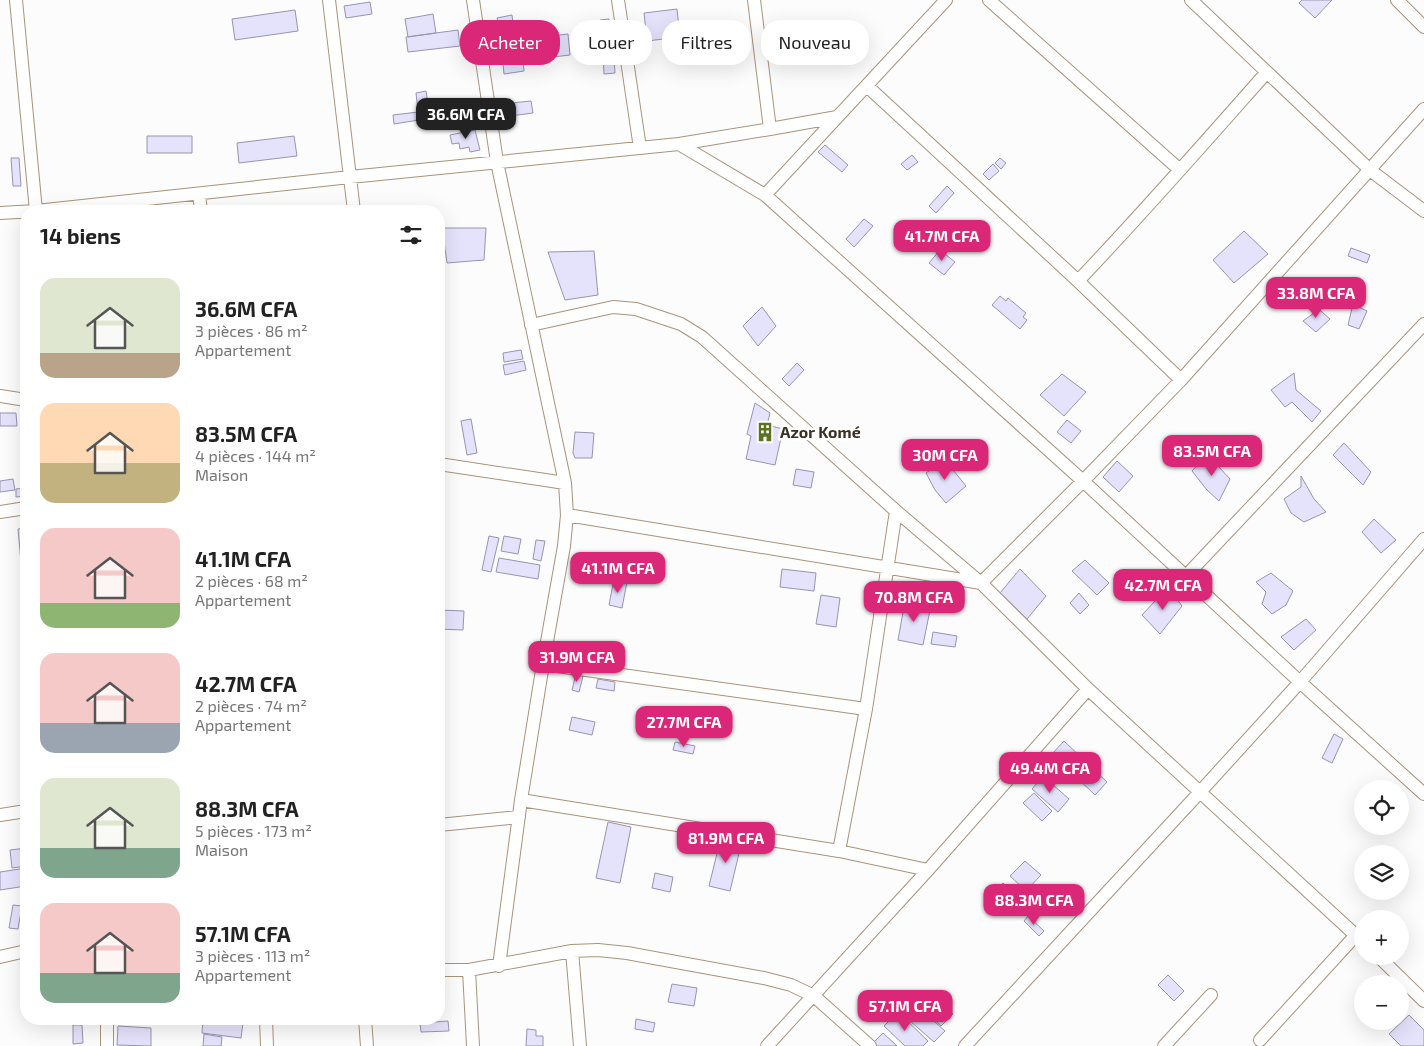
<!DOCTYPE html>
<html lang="fr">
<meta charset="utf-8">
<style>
:root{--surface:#fff;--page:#f6f6f6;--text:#222;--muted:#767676;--accent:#db2777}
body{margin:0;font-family:"Exo 2",sans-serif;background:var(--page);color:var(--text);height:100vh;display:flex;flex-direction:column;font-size:19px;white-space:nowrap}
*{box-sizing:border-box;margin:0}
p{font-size:16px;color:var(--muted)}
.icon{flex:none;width:28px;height:28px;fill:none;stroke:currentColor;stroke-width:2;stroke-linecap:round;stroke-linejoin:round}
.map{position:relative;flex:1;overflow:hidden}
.side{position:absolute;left:20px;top:205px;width:425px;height:820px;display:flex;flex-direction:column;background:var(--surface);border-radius:20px;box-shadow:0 5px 20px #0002}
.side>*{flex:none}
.top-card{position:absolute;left:460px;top:20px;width:475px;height:45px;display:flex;gap:10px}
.tools{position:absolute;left:1354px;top:780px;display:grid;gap:10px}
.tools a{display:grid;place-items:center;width:55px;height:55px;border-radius:50%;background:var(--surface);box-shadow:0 5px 20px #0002;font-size:25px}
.price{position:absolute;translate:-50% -42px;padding:0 11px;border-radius:10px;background:var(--accent);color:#fff;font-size:16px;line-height:32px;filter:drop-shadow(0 1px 2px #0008)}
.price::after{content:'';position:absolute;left:50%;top:30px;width:15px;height:11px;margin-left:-8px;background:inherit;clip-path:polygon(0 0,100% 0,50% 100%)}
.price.on{background:#222;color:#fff}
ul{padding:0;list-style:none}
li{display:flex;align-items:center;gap:15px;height:125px;padding:0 20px}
li span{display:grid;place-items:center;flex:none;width:140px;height:100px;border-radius:15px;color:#555}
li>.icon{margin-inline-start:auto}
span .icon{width:60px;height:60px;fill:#fffc;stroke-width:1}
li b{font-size:21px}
h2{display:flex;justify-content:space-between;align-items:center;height:60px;padding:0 20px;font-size:21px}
.chip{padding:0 18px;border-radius:20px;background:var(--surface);box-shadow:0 5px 20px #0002;font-size:18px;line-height:45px}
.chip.on{background:var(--accent);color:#fff}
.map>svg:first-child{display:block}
</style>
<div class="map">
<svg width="1424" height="1046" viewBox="0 0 1424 1046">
<rect width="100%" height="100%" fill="#fcfcfc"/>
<!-- building -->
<path fill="#e5e2fb" stroke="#9794b2" d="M1302 0H1332L1315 18 1299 3Z
M370 2 372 14 346 18 344 6Z
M677 9 680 37 647 41 644 13Z
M295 10 298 31 235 40 232 19Z
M433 14 436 33 408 37 405 19Z
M512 15 513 24 499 26 497 18Z
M609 19 611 39 602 40 600 20Z
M458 30 460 46 408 52 406 37Z
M568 34 570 55 553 57 551 36Z
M614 57 615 73 604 74 603 58Z
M523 61 524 71 504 74 503 64Z
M426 91 429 110 418 111 416 93Z
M531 101 533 113 503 117 502 104Z
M418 112 419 120 394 124 393 115Z
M475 130 480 150 470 152 469 147 460 149 459 143 452 144 450 135Z
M147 136H192V153H147Z
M294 136 297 156 239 163 237 143Z
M825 145 848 165 842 172 818 152Z
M912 155 918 162 907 170 901 164Z
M11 158H19L21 186H13Z
M1000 158 1006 163 1001 169 995 163Z
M993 164 999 171 989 180 983 174Z
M947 186 954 193 936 213 929 206Z
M864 219 873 226 854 247 846 239Z
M442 228H486L484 260 447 263Z
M1244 231 1268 254 1234 283 1213 260Z
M1351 248 1370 255 1367 263 1348 256Z
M940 250 955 262 944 275 929 263Z
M594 251 598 295 565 300 548 252Z
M1000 296 1006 301 1008 298 1026 313 1023 317 1027 320 1020 329 992 305Z
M1353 304 1367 311 1359 329 1348 325Z
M1314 305 1330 319 1316 332 1303 321 1314 313 1308 308Z
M762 307 776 326 758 346 743 326Z
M521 350 523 359 504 362 503 353Z
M524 361 526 370 505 375 503 365Z
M797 363 804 370 789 386 782 379Z
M1294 373 1296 390 1321 411 1312 422 1292 402 1285 407 1271 390Z
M1062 374 1086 392 1064 416 1040 395Z
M755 403 770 413 767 425 783 429 775 465 746 459 751 436 747 434Z
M0 413H16L17 426H0Z
M471 419 477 453 467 455 461 421Z
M1067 420 1081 431 1071 443 1057 432Z
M575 432 594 433 592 458H575L573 453Z
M1344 443 1371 472 1363 485 1333 455Z
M1207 454 1230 479 1219 501 1207 490 1192 471Z
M945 460 966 486 946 503 935 490 926 473Z
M1117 461 1133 476 1119 492 1103 477Z
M796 469 814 472 811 488 793 485Z
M1301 476 1314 499 1326 512 1304 522 1291 513 1284 499 1301 487Z
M13 479 15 490 0 492V481Z
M26 488V496L16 497V489Z
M1374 519 1396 540 1381 553 1362 532Z
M26 528V561L21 562 18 529Z
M489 536 499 538 491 572 482 570Z
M504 536 521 539 518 554 501 551Z
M536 540 545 541 541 561 533 559Z
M499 558 540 565 538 579 496 572Z
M1085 560 1109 583 1097 595 1072 571Z
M782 569 816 573 814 591 780 587Z
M1020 569 1046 596 1027 619 1000 593Z
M1271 573 1293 591 1286 605 1272 614 1262 604 1266 592 1256 582Z
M614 579 627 582 622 608 609 605Z
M1168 587 1182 606 1160 634 1142 615Z
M1079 593 1089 605 1080 614 1070 603Z
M821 595 840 598 836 627 816 624Z
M905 601 931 605 923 645 898 640Z
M439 610 464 611 463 630 439 629Z
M1306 619 1316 630 1294 650 1281 637Z
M933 632 957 636 955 647 931 644Z
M576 674 583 676 579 692 572 690Z
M598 679 615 682 614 691 596 688Z
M572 717 595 722 592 735 569 730Z
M1334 734 1343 739 1332 763 1322 758Z
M1064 741 1107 782 1095 795 1052 754Z
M675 742 695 746 693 754 673 750Z
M1043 776 1069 799 1058 812 1032 789Z
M1034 793 1052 811 1042 821 1023 803Z
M608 822 631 827 620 883 596 878Z
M721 837 742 841 730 891 709 886Z
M26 848V866L12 868 10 850Z
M1025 861 1041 875 1026 891 1010 876Z
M26 868V886L0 890V872Z
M655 873 673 877 670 892 652 888Z
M1003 883 1014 893 1009 899 998 888Z
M13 905 22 906 18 929 9 928Z
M1028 916 1044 931 1039 936 1024 921Z
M1168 975 1184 991 1174 1001 1158 985Z
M672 984 697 988 694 1006 668 1002Z
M931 992 953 1014 941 1026 919 1005Z
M907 997 945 1031 934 1042 910 1021 915 1015 911 1011 906 1017 896 1009Z
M898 1012 928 1041 923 1046H905L884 1026Z
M1409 1015 1424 1030V1046H1401L1389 1034Z
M203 1019H240L239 1022 243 1023 241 1038 202 1033Z
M636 1019 655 1023 653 1032 635 1029Z
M448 1021 449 1031 421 1032 420 1023Z
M73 1025H82L83 1043 73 1044Z
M118 1026 151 1028V1046L117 1045Z
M527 1029 536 1030V1036H543V1046H526Z
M883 1033 897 1046H876L873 1043Z
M204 1034 222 1037 221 1046H203Z"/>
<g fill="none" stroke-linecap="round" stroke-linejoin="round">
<defs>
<path id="street" d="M16 0 36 211
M329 0 354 211
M473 0 497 162 565 483 567 515 564 546 543 664 521 800 499 966
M618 0 640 148
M754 0 770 129
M989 0 1180 170
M1191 0 1370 170 1424 211
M1397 0 1424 27
M867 86 1078 281 1181 380
M679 144 765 195 1083 481 1300 682 1424 794
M199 194 201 211
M765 195 946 0
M0 213 36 211 350 177 679 144 770 129 837 117
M1078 281C1143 213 1205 142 1267 72
M531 325 613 307 636 309 681 324 702 337 896 511 981 583 1088 689 1362 941
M0 396 26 400
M439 464 565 483
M0 512 26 508
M567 515 981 583 1083 481 1181 380 1424 109
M1185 577 1424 324
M543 664 866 709
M521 800 839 851 928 870
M0 815 26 811
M439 825 519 817
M839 851 866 709 896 511
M572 951 580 1046
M1378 956 1424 1001
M0 957 26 951
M439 970H469L572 951 598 950 627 953 764 978 791 985 814 996 870 1046
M469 970 473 1046
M266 1019 267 1046
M365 1019 367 1046
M1260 1040 1356 935
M107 1046V1019
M767 1046 928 870 1088 689
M965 1046 1200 792 1300 682 1424 539
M1164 1046 1211 995"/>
</defs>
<!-- street casing -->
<use href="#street" stroke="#a9937a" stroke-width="14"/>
<!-- street -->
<use href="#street" stroke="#fff" stroke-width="12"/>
</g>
<!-- icons -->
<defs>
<symbol id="building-bare" viewBox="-9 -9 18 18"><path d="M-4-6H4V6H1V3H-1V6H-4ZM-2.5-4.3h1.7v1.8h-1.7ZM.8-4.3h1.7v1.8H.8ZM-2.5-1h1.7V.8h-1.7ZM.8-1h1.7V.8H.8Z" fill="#5d7324" stroke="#fff" stroke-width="2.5" paint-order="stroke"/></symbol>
</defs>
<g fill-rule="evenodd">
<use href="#building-bare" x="751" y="418" width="28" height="28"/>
</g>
<g text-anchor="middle" stroke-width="5" stroke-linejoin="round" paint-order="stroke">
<!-- poi labels -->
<g font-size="16" font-weight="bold" fill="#3a3026" stroke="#fff" text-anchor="start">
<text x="780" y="438">Azor Komé</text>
</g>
</g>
</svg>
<div class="tools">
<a><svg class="icon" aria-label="locate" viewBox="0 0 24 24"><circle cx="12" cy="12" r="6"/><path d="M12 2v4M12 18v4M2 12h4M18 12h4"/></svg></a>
<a><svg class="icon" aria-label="layers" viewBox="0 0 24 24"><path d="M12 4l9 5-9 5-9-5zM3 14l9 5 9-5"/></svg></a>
<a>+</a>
<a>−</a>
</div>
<b class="price on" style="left:466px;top:140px">36.6M CFA</b>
<b class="price" style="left:942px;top:262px">41.7M CFA</b>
<b class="price" style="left:1316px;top:319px">33.8M CFA</b>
<b class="price" style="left:1212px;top:477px">83.5M CFA</b>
<b class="price" style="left:945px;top:481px">30M CFA</b>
<b class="price" style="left:618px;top:594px">41.1M CFA</b>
<b class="price" style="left:1163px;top:611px">42.7M CFA</b>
<b class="price" style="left:914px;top:623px">70.8M CFA</b>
<b class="price" style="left:577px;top:683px">31.9M CFA</b>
<b class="price" style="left:684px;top:748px">27.7M CFA</b>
<b class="price" style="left:1050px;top:794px">49.4M CFA</b>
<b class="price" style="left:726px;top:864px">81.9M CFA</b>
<b class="price" style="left:1034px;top:926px">88.3M CFA</b>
<b class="price" style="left:905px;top:1032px">57.1M CFA</b>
<div class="top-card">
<a class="chip on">Acheter</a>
<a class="chip">Louer</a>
<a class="chip">Filtres</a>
<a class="chip">Nouveau</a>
</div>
<section class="side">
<h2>14 biens<svg class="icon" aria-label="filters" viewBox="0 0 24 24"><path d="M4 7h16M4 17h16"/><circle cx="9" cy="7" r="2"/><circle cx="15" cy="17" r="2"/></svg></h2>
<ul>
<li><span style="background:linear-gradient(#dfe7d0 75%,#b9a48a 0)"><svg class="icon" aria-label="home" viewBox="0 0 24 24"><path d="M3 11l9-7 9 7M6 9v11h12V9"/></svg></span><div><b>36.6M CFA</b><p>3 pièces · 86 m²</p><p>Appartement</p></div></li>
<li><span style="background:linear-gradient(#ffd9b3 60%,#c2b280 0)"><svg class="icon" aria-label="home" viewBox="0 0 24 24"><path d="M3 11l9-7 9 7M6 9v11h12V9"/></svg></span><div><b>83.5M CFA</b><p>4 pièces · 144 m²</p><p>Maison</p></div></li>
<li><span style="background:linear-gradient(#f6c9c9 75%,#8fb573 0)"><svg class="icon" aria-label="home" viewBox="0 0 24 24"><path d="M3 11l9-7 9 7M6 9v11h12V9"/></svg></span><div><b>41.1M CFA</b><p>2 pièces · 68 m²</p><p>Appartement</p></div></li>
<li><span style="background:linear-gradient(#f6c9c9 70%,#9aa5b1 0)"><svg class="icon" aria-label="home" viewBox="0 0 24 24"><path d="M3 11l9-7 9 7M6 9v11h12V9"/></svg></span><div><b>42.7M CFA</b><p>2 pièces · 74 m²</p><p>Appartement</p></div></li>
<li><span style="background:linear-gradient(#dfe7d0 70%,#7fa58c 0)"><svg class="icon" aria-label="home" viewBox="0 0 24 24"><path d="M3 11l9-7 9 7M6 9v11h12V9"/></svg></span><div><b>88.3M CFA</b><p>5 pièces · 173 m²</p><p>Maison</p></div></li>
<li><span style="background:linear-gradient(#f6c9c9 70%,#7fa58c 0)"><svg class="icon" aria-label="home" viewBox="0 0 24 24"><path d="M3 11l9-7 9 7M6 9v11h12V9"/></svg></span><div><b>57.1M CFA</b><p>3 pièces · 113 m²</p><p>Appartement</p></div></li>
</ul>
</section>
</div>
